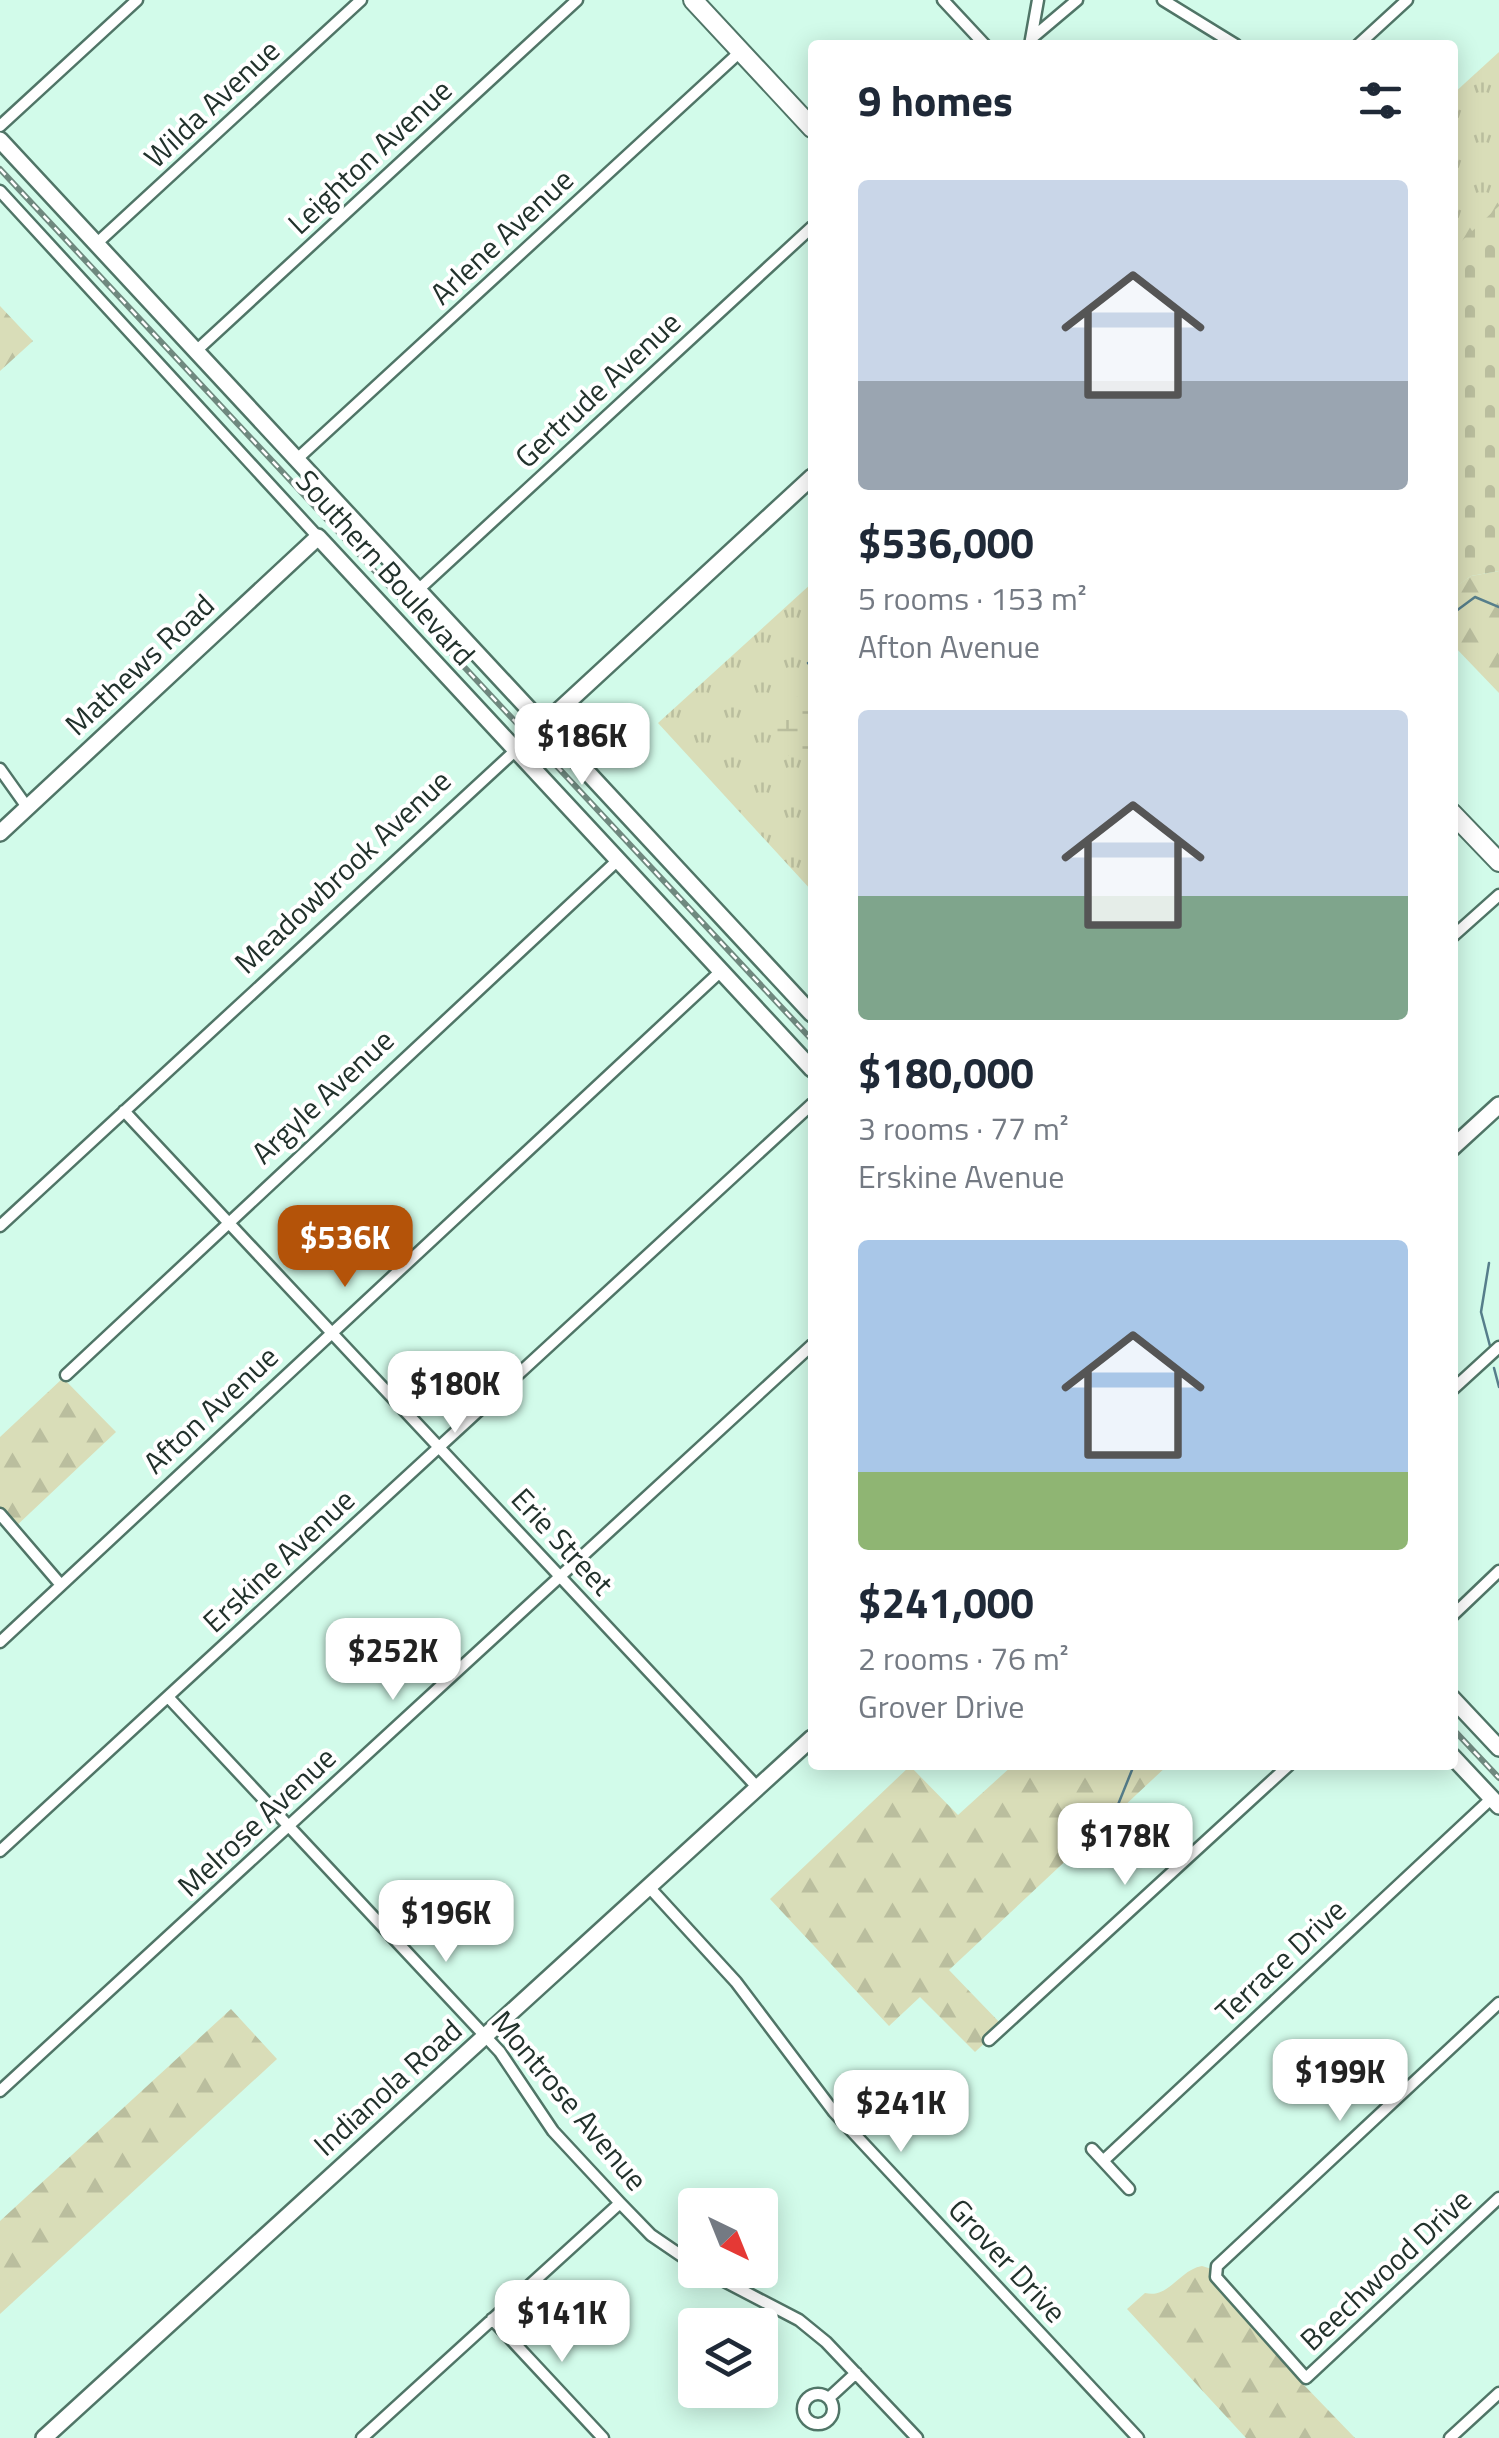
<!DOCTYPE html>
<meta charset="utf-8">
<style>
:root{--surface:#fff;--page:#f6f6f7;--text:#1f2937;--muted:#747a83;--accent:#b45309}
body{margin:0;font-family:"Titillium Web",sans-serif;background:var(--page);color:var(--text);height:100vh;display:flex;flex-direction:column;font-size:38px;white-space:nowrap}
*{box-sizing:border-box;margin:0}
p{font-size:32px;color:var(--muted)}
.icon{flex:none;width:55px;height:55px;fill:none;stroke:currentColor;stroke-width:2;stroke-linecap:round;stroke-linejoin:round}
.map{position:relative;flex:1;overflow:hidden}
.drawer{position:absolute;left:808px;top:40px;width:650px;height:1730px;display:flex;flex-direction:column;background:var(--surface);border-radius:10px;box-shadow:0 5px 25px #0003}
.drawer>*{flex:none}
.needle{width:65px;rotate:137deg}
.tools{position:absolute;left:678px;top:2188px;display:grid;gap:20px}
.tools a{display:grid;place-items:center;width:100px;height:100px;border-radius:10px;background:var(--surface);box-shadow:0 5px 25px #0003;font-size:50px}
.price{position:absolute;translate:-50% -85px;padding:0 22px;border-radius:20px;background:#fff;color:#222;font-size:32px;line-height:65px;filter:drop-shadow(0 2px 5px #0008)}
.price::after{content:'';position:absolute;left:50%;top:60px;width:30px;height:22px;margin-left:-15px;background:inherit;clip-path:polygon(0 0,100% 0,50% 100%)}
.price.current{background:var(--accent);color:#fff}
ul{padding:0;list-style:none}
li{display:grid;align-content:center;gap:20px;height:530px;padding:0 50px}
li span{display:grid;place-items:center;height:310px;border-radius:10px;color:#555}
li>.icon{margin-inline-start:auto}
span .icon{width:180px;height:180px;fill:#fffc;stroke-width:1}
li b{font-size:42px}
h2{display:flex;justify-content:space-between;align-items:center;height:120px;padding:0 50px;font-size:42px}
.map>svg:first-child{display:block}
</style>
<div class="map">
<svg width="1499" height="2438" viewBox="0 0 1499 2438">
<defs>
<pattern id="grass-tufts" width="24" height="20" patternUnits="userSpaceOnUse" patternTransform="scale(2.5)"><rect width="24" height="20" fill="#d9ddb8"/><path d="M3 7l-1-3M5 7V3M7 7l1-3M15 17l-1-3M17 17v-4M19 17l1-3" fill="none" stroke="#babe9e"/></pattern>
<pattern id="forest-firs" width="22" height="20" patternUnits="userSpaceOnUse" patternTransform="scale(2.5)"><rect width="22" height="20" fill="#d9ddb8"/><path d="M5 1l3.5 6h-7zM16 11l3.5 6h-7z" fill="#babe9e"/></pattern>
<pattern id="wetland-marsh" width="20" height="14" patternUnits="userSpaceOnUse" patternTransform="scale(2.5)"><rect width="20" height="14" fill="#d9ddb8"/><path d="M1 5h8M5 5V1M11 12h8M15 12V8" fill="none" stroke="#babe9e"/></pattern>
<pattern id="cemetery-stones" width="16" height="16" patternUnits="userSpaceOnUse" patternTransform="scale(2.5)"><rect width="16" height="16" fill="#d9ddb8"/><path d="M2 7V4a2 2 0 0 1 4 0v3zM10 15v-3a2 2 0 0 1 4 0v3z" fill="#babe9e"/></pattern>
</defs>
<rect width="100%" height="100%" fill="#d2fbea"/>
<!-- grass -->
<path fill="url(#grass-tufts)" d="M1499 52V206L1453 249V94Z
M812 583V891L658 723Z"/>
<!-- forest -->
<path fill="url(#forest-firs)" d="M1499 192V240L1453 279 1452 233Z
M0 306 33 341 0 371Z
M1499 571V693L1453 645 1452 589 1471 576Z
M63 1378 116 1432 13 1529 0 1514V1437Z
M1013 1765H1168L949 1970 1003 2026 975 2052 920 1997 889 2026 770 1899 910 1766 958 1815Z
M231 2009 277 2059 0 2314V2221Z
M1202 2266 1215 2270 1306 2378 1302 2383 1355 2438H1246L1127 2309 1145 2293C1169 2299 1179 2270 1202 2266Z"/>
<!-- wetland -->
<path fill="url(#wetland-marsh)" d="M805 692 812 693V764L788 755 774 738C775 714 783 703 805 692Z"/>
<!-- cemetery -->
<path fill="url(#cemetery-stones)" d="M1499 206V571L1471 576 1453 589V249Z"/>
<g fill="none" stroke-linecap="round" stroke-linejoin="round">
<!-- stream -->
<path stroke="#567e8b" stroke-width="2.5" d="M1452 614 1475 597 1499 607
M808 663 812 667
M1489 1263 1481 1312 1490 1346
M1494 1368 1499 1387
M1125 1843 1109 1827 1134 1765"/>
<defs>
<path id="street" d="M943 0 985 45
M1163 0 1236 45
M1032 38 1077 0
M1030 45 1038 0
M1358 45 1407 0
M0 126 137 0
M0 191 318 537
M96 244 361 0
M196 351 577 0
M297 459 741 51
M418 590 812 227
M0 769 27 807
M1452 937 1499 895
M124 1111 758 1788
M0 1226 516 750
M66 1375 618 860
M1452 1390 1499 1347
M0 1514 61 1585
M1452 1616 1499 1571
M0 1642 721 971
M168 1697 500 2052 553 2131 620 2203 651 2235 695 2265
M0 1851 812 1104
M649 1887 736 1982 834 2112 1138 2438
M1499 2003 1217 2266 1216 2277 1306 2378 1499 2198
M989 2040 1289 1765
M0 2091 812 1345
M1092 2149 1129 2189
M1103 2161 1492 1798
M703 2270 799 2320 826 2342 917 2438
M492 2319 603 2438
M803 2409a15 15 0 1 1 30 0a15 15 0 1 1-30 0Z
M830 2397 856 2373
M362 2438 620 2203
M1450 2438 1499 2393"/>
<path id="secondary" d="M0 140 812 1014
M516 750 812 477
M0 833 318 537 812 1069
M1452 1148 1499 1105
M1452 1698 1499 1748
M1452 1756 1499 1806
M44 2438 812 1738"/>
<path id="primary" d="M693 0 812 128
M1452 813 1499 862"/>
</defs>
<!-- street casing -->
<use href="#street" stroke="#507567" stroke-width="15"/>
<!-- secondary casing -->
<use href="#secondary" stroke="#507567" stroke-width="20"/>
<!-- primary casing -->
<use href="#primary" stroke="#507567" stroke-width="22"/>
<!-- street -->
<use href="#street" stroke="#fff" stroke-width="10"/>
<!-- secondary -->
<use href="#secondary" stroke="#fff" stroke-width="15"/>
<!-- primary -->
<use href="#primary" stroke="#fff" stroke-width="18"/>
<defs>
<path id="rail" d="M0 169 812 1040
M1452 1728 1499 1778"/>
</defs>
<!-- rail casing -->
<use href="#rail" stroke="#6f897f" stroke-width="6"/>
<!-- rail -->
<use href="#rail" stroke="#fff" stroke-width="2.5" stroke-dasharray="8" stroke-linecap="butt"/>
</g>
<g text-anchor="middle" stroke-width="8" stroke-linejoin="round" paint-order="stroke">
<!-- street labels -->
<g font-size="30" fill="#22322c" stroke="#fff">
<text transform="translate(212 104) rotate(-43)" y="10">Wilda Avenue</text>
<text transform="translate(370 157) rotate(-43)" y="10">Leighton Avenue</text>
<text transform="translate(502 237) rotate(-43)" y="10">Arlene Avenue</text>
<text transform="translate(598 390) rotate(-43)" y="10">Gertrude Avenue</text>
<text transform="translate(385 568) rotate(48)" y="10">Southern Boulevard</text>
<text transform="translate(140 665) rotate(-43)" y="10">Mathews Road</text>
<text transform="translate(343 872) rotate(-43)" y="10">Meadowbrook Avenue</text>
<text transform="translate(323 1097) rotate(-43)" y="10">Argyle Avenue</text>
<text transform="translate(211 1410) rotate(-43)" y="10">Afton Avenue</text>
<text transform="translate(562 1542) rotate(47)" y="10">Erie Street</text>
<text transform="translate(279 1561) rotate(-43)" y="10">Erskine Avenue</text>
<text transform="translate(257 1822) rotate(-43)" y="10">Melrose Avenue</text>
<text transform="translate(1281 1961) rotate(-43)" y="10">Terrace Drive</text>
<text transform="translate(388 2088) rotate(-42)" y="10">Indianola Road</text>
<text transform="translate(569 2101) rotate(50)" y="10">Montrose Avenue</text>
<text transform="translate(1007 2261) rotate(47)" y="10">Grover Drive</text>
<text transform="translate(1386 2270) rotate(-43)" y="10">Beechwood Drive</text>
</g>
</g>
</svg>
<div class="tools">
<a><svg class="needle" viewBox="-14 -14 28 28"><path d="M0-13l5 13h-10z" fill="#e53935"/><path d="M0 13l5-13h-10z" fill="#747a83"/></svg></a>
<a><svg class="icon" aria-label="layers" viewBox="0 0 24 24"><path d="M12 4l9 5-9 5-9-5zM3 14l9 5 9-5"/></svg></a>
</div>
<b class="price" style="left:582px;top:788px">$186K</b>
<b class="price current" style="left:345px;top:1290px">$536K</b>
<b class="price" style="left:455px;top:1436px">$180K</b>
<b class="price" style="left:393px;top:1703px">$252K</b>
<b class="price" style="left:1125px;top:1888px">$178K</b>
<b class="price" style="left:446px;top:1965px">$196K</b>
<b class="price" style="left:1340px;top:2124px">$199K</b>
<b class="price" style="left:901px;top:2155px">$241K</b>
<b class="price" style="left:562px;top:2365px">$141K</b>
<section class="drawer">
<h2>9 homes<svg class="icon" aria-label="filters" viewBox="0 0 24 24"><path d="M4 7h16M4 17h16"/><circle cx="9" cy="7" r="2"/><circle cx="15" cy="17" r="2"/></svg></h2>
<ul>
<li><span style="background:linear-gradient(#c9d6e8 65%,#9aa5b1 0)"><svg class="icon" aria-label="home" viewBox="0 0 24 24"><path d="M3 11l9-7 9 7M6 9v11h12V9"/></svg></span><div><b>$536,000</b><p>5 rooms · 153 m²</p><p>Afton Avenue</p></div></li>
<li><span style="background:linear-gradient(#c9d6e8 60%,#7fa58c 0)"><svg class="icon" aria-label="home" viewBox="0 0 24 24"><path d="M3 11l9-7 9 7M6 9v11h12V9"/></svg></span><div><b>$180,000</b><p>3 rooms · 77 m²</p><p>Erskine Avenue</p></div></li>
<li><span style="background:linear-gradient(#a9c7e8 75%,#8fb573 0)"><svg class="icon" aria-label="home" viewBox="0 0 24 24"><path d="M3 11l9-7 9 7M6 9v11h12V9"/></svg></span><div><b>$241,000</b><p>2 rooms · 76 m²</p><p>Grover Drive</p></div></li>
</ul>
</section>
</div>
